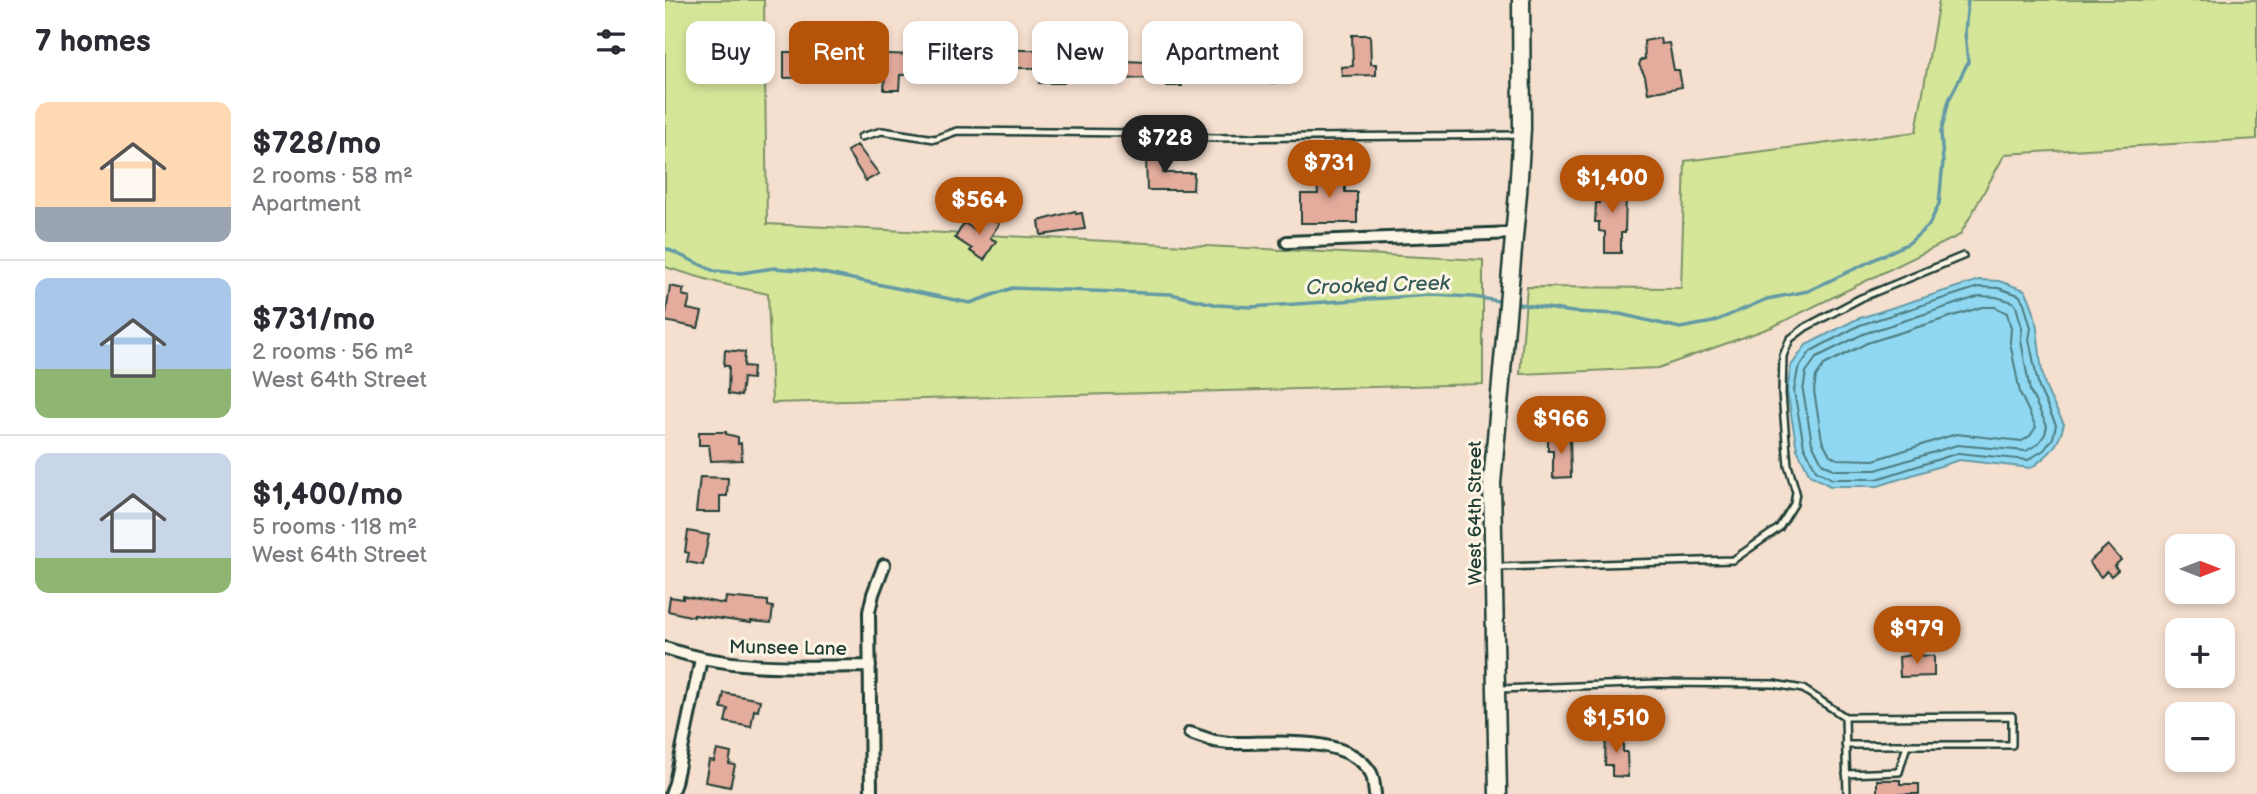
<!DOCTYPE html>
<meta charset="utf-8">
<style>
:root{--surface:#fff;--page:#f2f2f3;--text:#2b2b33;--muted:#7c7c81;--line:#e1e1e2;--accent:#b45309}
body{margin:0;font-family:"Balsamiq Sans",sans-serif;background:var(--page);color:var(--text);height:100vh;display:flex;flex-direction:column;font-size:26px;white-space:nowrap}
*{box-sizing:border-box;margin:0}
p{font-size:23px;color:var(--muted)}
.icon{flex:none;width:38px;height:38px;fill:none;stroke:currentColor;stroke-width:2;stroke-linecap:round;stroke-linejoin:round}
.map{position:relative;flex:1;overflow:hidden}
.drawer{display:flex;flex-direction:column;background:var(--surface);width:665px}
.drawer>*{flex:none}
.guide{position:absolute;left:21px;top:21px;width:665px;height:63px;display:flex;gap:14px}
.needle{width:46px;rotate:90deg}
.controls{position:absolute;left:1500px;top:534px;display:grid;gap:14px}
.controls a{display:grid;place-items:center;width:70px;height:70px;border-radius:14px;background:var(--surface);box-shadow:0 4px 10px #0003;font-size:35px}
.price{position:absolute;translate:-50% -60px;padding:0 16px;border-radius:24px;background:var(--accent);color:#fff;font-size:23px;line-height:46px;filter:drop-shadow(0 2px 4px #0008)}
.price::after{content:'';position:absolute;left:50%;top:42px;width:21px;height:16px;margin-left:-10px;background:inherit;clip-path:polygon(0 0,100% 0,50% 100%)}
.price.active{background:#222;color:#fff}
ul{padding:0;list-style:none}
li{display:flex;align-items:center;gap:21px;height:175px;padding:0 35px}
li+li{border-top:2px solid var(--line)}
li span{display:grid;place-items:center;flex:none;width:196px;height:140px;border-radius:14px;color:#555}
li>.icon{margin-inline-start:auto}
span .icon{width:84px;height:84px;fill:#fffc;stroke-width:1}
li b{font-size:30px}
h2{display:flex;justify-content:space-between;align-items:center;height:84px;padding:0 35px;font-size:30px}
.tag{padding:0 24px;border-radius:14px;background:var(--surface);box-shadow:0 4px 10px #0003;font-size:24px;line-height:63px}
.tag.active{background:var(--accent);color:#fff}
main{display:flex;flex:1;min-height:0}
.map>svg:first-child{display:block}
</style>
<main>
<section class="drawer">
<h2>7 homes<svg class="icon" aria-label="filters" viewBox="0 0 24 24"><path d="M4 7h16M4 17h16"/><circle cx="9" cy="7" r="2"/><circle cx="15" cy="17" r="2"/></svg></h2>
<ul>
<li><span style="background:linear-gradient(#ffd9b3 75%,#9aa5b1 0)"><svg class="icon" aria-label="home" viewBox="0 0 24 24"><path d="M3 11l9-7 9 7M6 9v11h12V9"/></svg></span><div><b>$728/mo</b><p>2 rooms · 58 m²</p><p>Apartment</p></div></li>
<li><span style="background:linear-gradient(#a9c7e8 65%,#8fb573 0)"><svg class="icon" aria-label="home" viewBox="0 0 24 24"><path d="M3 11l9-7 9 7M6 9v11h12V9"/></svg></span><div><b>$731/mo</b><p>2 rooms · 56 m²</p><p>West 64th Street</p></div></li>
<li><span style="background:linear-gradient(#c9d6e8 75%,#8fb573 0)"><svg class="icon" aria-label="home" viewBox="0 0 24 24"><path d="M3 11l9-7 9 7M6 9v11h12V9"/></svg></span><div><b>$1,400/mo</b><p>5 rooms · 118 m²</p><p>West 64th Street</p></div></li>
</ul>
</section>
<div class="map">
<svg width="1592" height="794" viewBox="0 0 1592 794">
<rect width="100%" height="100%" fill="#f5dfcf"/>
<filter id="ink" filterUnits="userSpaceOnUse"><feTurbulence type="fractalNoise" baseFrequency=".0143" numOctaves="2"/><feDisplacementMap in="SourceGraphic" scale="14" xChannelSelector="R" yChannelSelector="G"/><feConvolveMatrix kernelMatrix="1 2 1 2 8 2 1 2 1" color-interpolation-filters="sRGB"/></filter>
<g filter="url(#ink)">
<!-- green -->
<path fill="#d6e699" stroke="#7a9266" stroke-width="2" d="M0 0H99L102 224 818 260V384L107 403 103 294 54 283 0 267Z
M1274 0H1592V139L1340 154 1295 235 1107 327 993 368 855 374 862 287 1016 288 1020 161 1251 132Z"/>
<!-- water -->
<path fill="#90d8f1" stroke="#639aa5" stroke-width="2" d="M1314 280 1334 281 1360 290C1377 320 1371 352 1380 385 1384 398 1393 412 1399 424 1393 447 1385 454 1366 468L1294 460 1213 486H1165L1145 475 1132 449 1122 391 1126 366 1141 345 1192 319Z"/>
<g fill="none" stroke-linecap="round" stroke-linejoin="round">
<!-- shore -->
<path stroke="#4c7b80" stroke-width="2" d="M1314 287 1333 288 1354 295 1359 303 1366 328 1364 339 1374 388 1391 425 1388 438 1379 450 1363 460 1293 453 1212 479H1167L1151 470 1139 446 1129 391 1133 369 1146 351 1195 325Z
M1315 296 1331 297 1348 302 1351 306 1357 328 1356 340 1365 391 1382 426 1380 434 1373 444 1361 451 1292 445 1211 470H1170L1157 463 1147 443 1138 391 1141 372 1152 357 1198 334Z
M1317 307H1330L1342 313 1346 328 1345 342 1355 393 1371 427 1365 436 1357 441 1291 434 1209 460 1172 459 1165 455 1157 440 1149 391 1151 376 1159 365 1202 343Z"/>
<!-- stream -->
<path stroke="#639aa5" stroke-width="3.5" d="M0 248 49 271 76 273 109 268 148 271 305 303 347 288 506 294 553 305 585 307 766 295 808 297 840 302
M847 303 908 312 955 314 1015 328 1048 322 1102 299 1143 291 1244 243 1264 225 1274 204 1278 162 1276 132 1284 100 1303 62 1300 33 1303 0"/>
</g>
<!-- building -->
<path fill="#e4ac9c" stroke="#1f3d34" stroke-width="2" d="M687 35H705L706 64H711V75L677 76 676 67 688 66Z
M995 38 996 44 1004 43 1009 70H1014L1017 87 983 93 980 76 974 65 976 60 980 59 979 41Z
M266 49V52H275V56L290 57H329V50H399V83H374L373 68H344V72L235 75 234 90H219L220 76H216V73L194 72 195 53 251 55V50Z
M531 49H559V53H585V51L617 52V56H628V75H609V83H597V73H570V77H557V68H516L517 86H502V81H489L488 78 447 79V83L429 82 430 75 416 74 418 53 434 54V60L482 62V60H502V54H530Z
M147 50H168V63H163L162 77 119 78V52H147Z
M192 145 214 174 201 181 182 151Z
M487 146 499 150 497 156 498 173H529L528 190H482L481 157Z
M650 162H669V180H680V192H692V223H636V194H653Z
M941 178 958 179V193H961L960 233H956V253H940V232L934 231V222H930L931 203H934L935 193H941Z
M410 211 411 214 417 213 420 229 376 235 374 221Z
M321 216 334 224 325 238 331 241 319 260 305 251 307 249 290 238 299 223 312 231Z
M5 286 19 289 17 295 25 297 22 309 37 312 33 328 0 321Z
M60 350 80 352 79 366 88 367 87 379 78 378 76 396 63 394 64 366H59Z
M34 432H61V434L73 437V444L76 443 77 460 46 461 44 445H34Z
M883 436H905L906 477 888 478V451H883Z
M35 477 63 478 62 496H55V512H31Z
M23 531 44 535 38 565 22 562 24 553 20 552Z
M1443 545 1456 560 1449 566 1453 570 1446 576 1442 571 1436 577 1424 562Z
M18 596 60 604 61 597 103 601V606L108 607 106 623 86 621V623L29 615V617L3 611 5 597 18 599Z
M1246 655 1269 656V676L1235 677 1234 657Z
M59 693 95 700 93 711 89 710 86 727 60 722 63 709 56 708Z
M941 733 958 734V752H962L963 777 947 776V765H940Z
M52 750 66 753 64 764 70 765 65 787 40 782 44 760 49 761Z
M1212 780H1235V784H1254V794H1212Z"/>
<g fill="none" stroke-linecap="round" stroke-linejoin="round">
<defs>
<path id="lane" d="M196 137 217 131 270 139 292 131 466 133 478 136 551 138 853 135
M832 567 1068 560 1114 528 1129 504 1131 492 1123 465 1117 394 1118 356 1125 339 1141 327 1196 298 1298 256
M834 689 994 683 1109 684 1138 689 1180 717 1182 794
M1180 717 1347 716V745H1242L1234 772 1181 774
M1180 745H1242"/>
<path id="street" d="M622 242 849 233
M0 648C68 671 134 667 205 666
M525 733 549 741 564 743C605 744 682 733 706 773 709 779 709 787 710 794
M6 794 10 783 36 659
M206 794 204 612 208 594 219 565"/>
<path id="secondary" d="M833 794 827 483 853 193 857 128 856 0"/>
</defs>
<!-- lane casing -->
<use href="#lane" stroke="#1f3d34" stroke-width="10"/>
<!-- street casing -->
<use href="#street" stroke="#1f3d34" stroke-width="16"/>
<!-- secondary casing -->
<use href="#secondary" stroke="#1f3d34" stroke-width="21"/>
<!-- lane -->
<use href="#lane" stroke="#fcf5e5" stroke-width="5"/>
<!-- street -->
<use href="#street" stroke="#fcf5e5" stroke-width="10"/>
<!-- secondary -->
<use href="#secondary" stroke="#fcf5e5" stroke-width="16"/>
</g>
</g>
<g text-anchor="middle" stroke-width="6" stroke-linejoin="round" paint-order="stroke">
<!-- street labels -->
<g font-size="19" fill="#1f3d34" stroke="#fcf5e5">
<text transform="translate(809 513) rotate(-90)" y="7">West 64th Street</text>
<text transform="translate(123 647) rotate(1)" y="7">Munsee Lane</text>
</g>
<!-- water labels -->
<g font-size="21" font-style="italic" fill="#365c5a" stroke="#fcf5e5">
<text transform="translate(713 285) rotate(-2)" y="7">Crooked Creek</text>
</g>
</g>
</svg>
<div class="controls">
<a><svg class="needle" viewBox="-14 -14 28 28"><path d="M0-13l5 13h-10z" fill="#e53935"/><path d="M0 13l5-13h-10z" fill="#7c7c81"/></svg></a>
<a>+</a>
<a>−</a>
</div>
<b class="price active" style="left:500px;top:175px">$728</b>
<b class="price" style="left:664px;top:200px">$731</b>
<b class="price" style="left:947px;top:215px">$1,400</b>
<b class="price" style="left:314px;top:237px">$564</b>
<b class="price" style="left:896px;top:456px">$966</b>
<b class="price" style="left:1252px;top:666px">$979</b>
<b class="price" style="left:951px;top:755px">$1,510</b>
<div class="guide">
<a class="tag">Buy</a>
<a class="tag active">Rent</a>
<a class="tag">Filters</a>
<a class="tag">New</a>
<a class="tag">Apartment</a>
</div>
</div>
</main>
